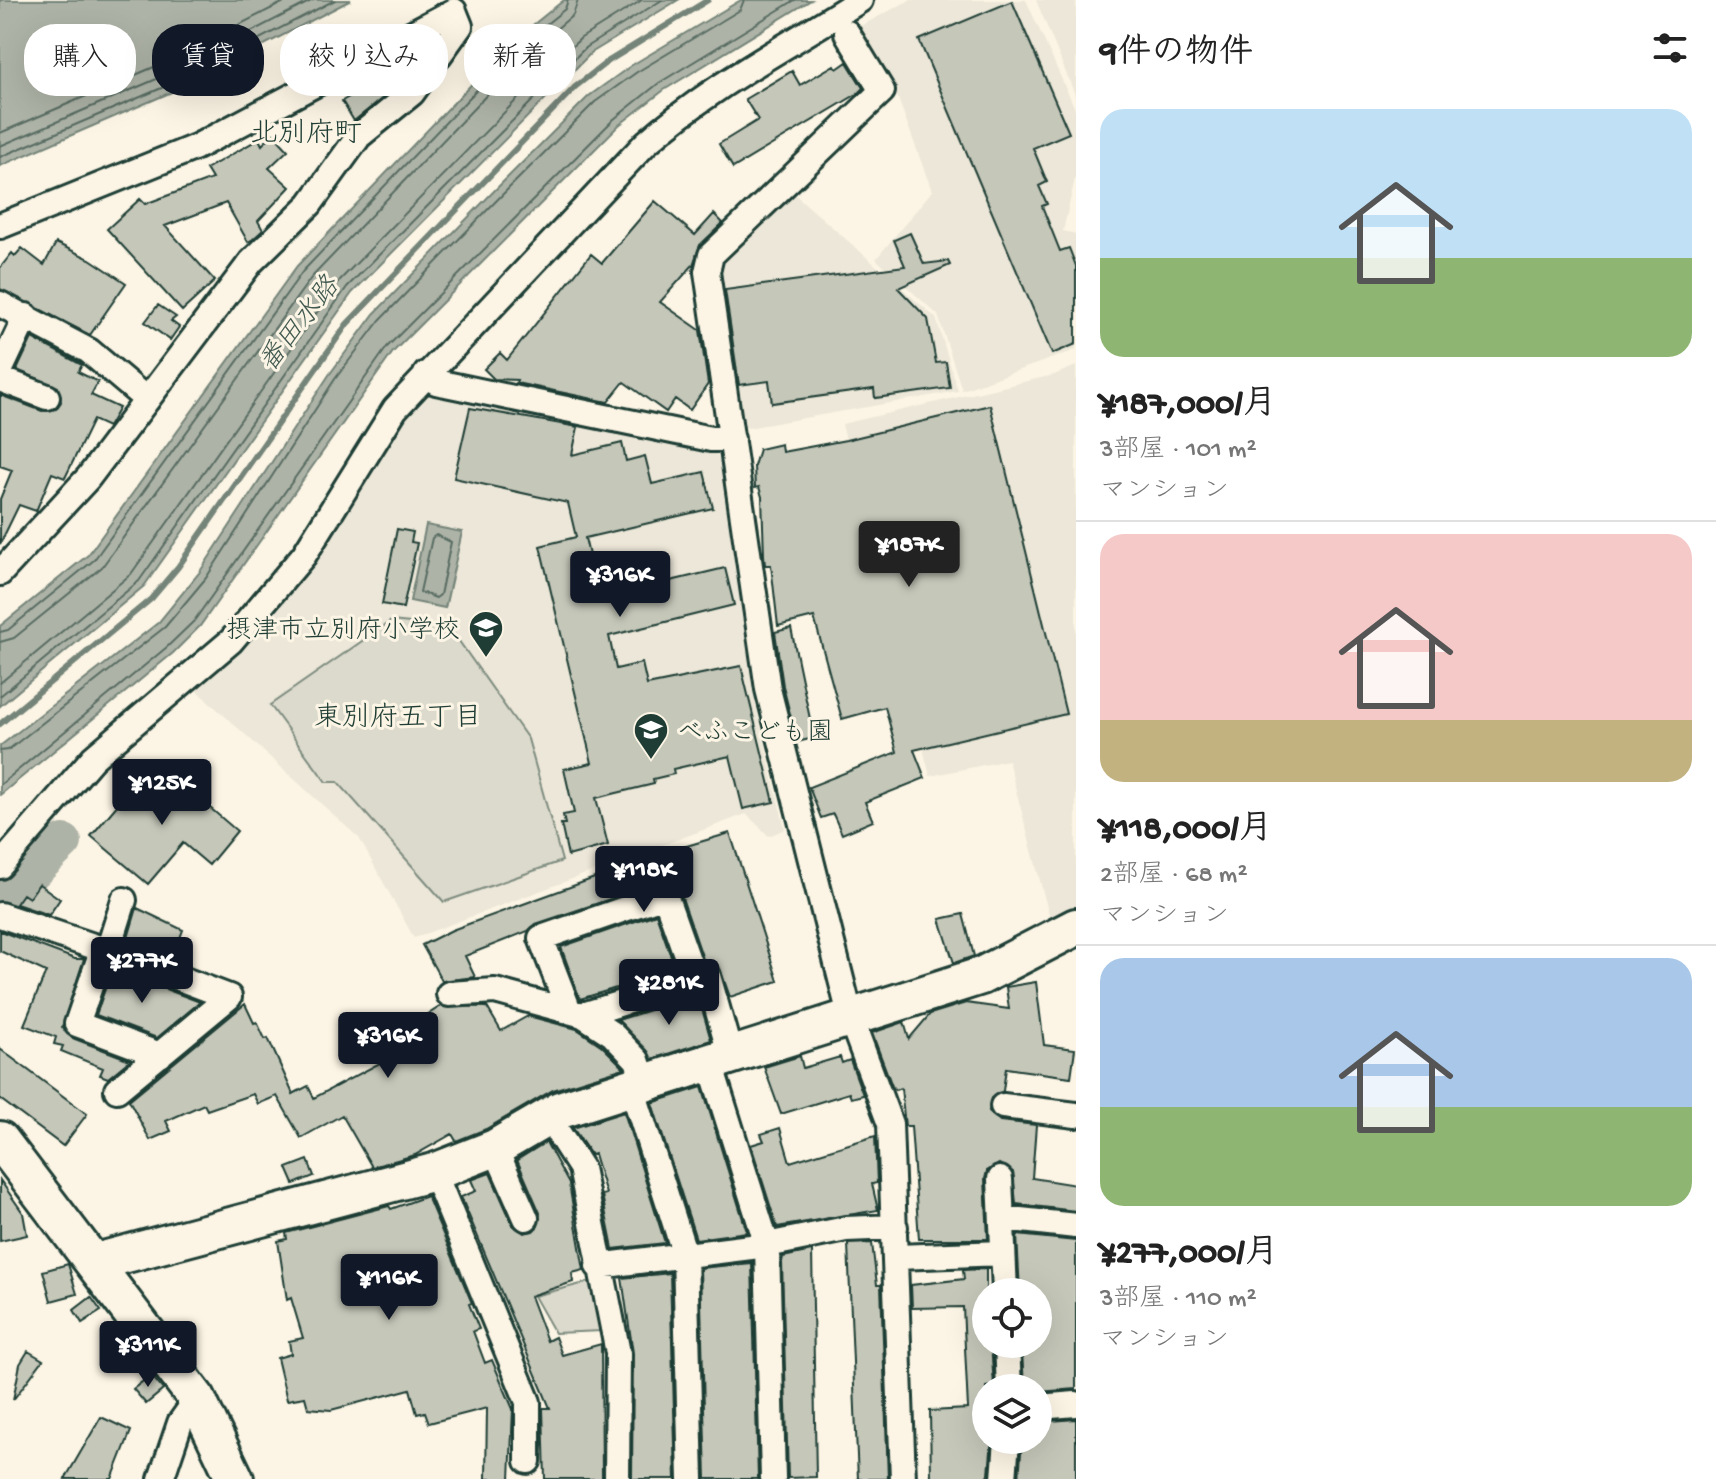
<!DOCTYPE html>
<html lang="ja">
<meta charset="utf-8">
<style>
:root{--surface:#fff;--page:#f2f2f2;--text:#222;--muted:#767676;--line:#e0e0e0;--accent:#111827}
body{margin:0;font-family:"Gochi Hand","Klee One",sans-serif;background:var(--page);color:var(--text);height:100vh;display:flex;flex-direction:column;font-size:30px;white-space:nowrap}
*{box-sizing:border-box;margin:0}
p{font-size:26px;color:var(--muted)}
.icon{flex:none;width:44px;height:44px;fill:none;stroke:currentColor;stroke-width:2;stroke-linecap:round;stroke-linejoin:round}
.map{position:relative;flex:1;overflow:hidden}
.details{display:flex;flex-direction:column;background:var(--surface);width:640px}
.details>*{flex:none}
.banner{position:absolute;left:24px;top:24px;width:760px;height:72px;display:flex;gap:16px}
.tools{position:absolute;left:972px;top:1278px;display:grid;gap:16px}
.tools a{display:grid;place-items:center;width:80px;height:80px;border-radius:50%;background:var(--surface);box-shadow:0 8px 32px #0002;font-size:40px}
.price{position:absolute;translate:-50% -68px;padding:0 18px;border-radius:8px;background:var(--accent);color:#fff;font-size:26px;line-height:52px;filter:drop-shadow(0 2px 4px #0008)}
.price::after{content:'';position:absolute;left:50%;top:48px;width:24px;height:18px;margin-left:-12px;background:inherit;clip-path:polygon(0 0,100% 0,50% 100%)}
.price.active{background:#222;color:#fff}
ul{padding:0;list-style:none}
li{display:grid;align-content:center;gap:16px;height:424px;padding:0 24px}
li+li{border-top:2px solid var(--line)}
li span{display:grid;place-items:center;height:248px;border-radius:24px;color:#555}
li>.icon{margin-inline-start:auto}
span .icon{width:144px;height:144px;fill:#fffc;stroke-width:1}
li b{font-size:34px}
h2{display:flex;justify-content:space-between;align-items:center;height:96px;padding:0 24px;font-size:34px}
.pill{padding:0 28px;border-radius:32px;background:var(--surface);box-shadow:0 8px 32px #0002;font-size:28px;line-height:72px}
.pill.active{background:var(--accent);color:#fff}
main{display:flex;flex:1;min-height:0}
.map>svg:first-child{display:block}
</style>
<main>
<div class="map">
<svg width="1076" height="1479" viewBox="0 0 1076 1479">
<rect width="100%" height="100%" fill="#fcf5e5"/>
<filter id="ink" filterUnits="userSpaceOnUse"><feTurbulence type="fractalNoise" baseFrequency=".0125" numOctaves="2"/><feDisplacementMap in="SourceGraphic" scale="16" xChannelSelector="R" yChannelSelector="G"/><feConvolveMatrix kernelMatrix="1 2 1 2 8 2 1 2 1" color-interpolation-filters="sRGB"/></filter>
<g filter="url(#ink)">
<!-- built -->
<path fill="#ece7d8" d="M910 0H1026L1076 111V174L1063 231 1076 234V350L962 390 938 315 876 259 932 191 896 93 853 30Z
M1036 0H1076V97Z
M792 192 936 318 958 391 748 428 740 424 716 269Z
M1076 366V908L1051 922 1008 760 930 776 842 424 1054 375Z
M433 392 712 447 720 461 757 711 785 829 769 836 746 814 414 938 359 838 195 689 253 629 409 407Z"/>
<!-- green -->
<path fill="#dcdacc" stroke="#7e8c80" stroke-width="2" d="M391 621 449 627 528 739 562 861 444 902 338 782H326L270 705Z
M589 1282 601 1331 555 1333 534 1296Z"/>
<!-- water -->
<path fill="#aeb3a7" stroke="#758479" stroke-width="2" d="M0 0H351L181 88 0 166Z
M564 0H678L591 53 352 293 144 586 0 706V626L88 555 297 266 513 41Z
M741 0H811L664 90 619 125 393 352 200 626 173 653 0 795V746L159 622 199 573 329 375 374 314 494 191 589 96 632 65Z
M426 525 462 532 445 608 410 601Z"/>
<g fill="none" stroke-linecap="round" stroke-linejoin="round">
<!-- shore -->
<path stroke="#586c62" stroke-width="2" d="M0 133 168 61 288 0
M0 146 173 72 313 0
M0 157 178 81 335 0
M436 535 451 542 440 595 436 598 420 592 432 538Z
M0 632 8 630 94 560 303 271 518 47 565 9 568 0
M0 642 14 638 102 567 311 278 525 55 573 15 578 0
M0 683 131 574 340 280 540 76 581 38 642 0
M0 696 139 581 347 287 586 47 662 0
M0 751 8 750 165 627 206 578 335 379 380 320 500 197 595 102 637 72 740 10 744 0
M0 785 167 647 194 621 387 347 614 119 659 83 795 0"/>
<!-- stream -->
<path stroke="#758479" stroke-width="6" d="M0 724 151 599 178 567 347 324 575 87 607 62 708 0"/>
<!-- river -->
<path stroke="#aeb3a7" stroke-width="36" d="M0 904 64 842"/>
</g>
<!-- building -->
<path fill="#c5c7b9" stroke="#1f3d34" stroke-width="2" d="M1012 1 1069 133 1033 148 1047 182 1039 186 1047 204 1042 206 1060 251 1069 248 1076 266V344L1052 354 919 40Z
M847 62 863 88 857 94 733 168 719 144 758 120 745 99 792 71 800 85 834 65 837 69Z
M387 75 395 88 354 121 342 101Z
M273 134 288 150 269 168 290 187 258 221 263 230 252 240 248 242 226 203 165 226 215 281 182 311 107 229 140 199 145 204 212 179 206 169 259 139 262 145Z
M655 201 695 235 714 214 723 223 700 245 693 265 660 302 700 330 708 384 690 410 675 399 666 412 624 382 608 402 516 383 517 380 494 379 484 369 500 353 507 360 591 254 602 263Z
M910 233 924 264 948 261 950 265 898 288 928 319 936 363 946 362 950 388 875 398 874 389 772 403 769 381 739 385 725 290 905 266 894 240Z
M56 243 90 259 126 283 90 335 0 289V268L12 253 15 256 22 248 44 265Z
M158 305 176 317 171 321 179 327 170 340 145 322Z
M32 338 82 365 78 372 98 382 91 395 119 408 108 427 93 420 65 478 52 473 36 511 19 505 0 544V499L12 470 0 466V395L42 411 56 409 61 402 58 387 17 370Z
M990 405 1066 714 914 750 925 778 865 802 873 821 842 834 833 814 821 818 809 787 897 752 885 707 842 719 814 617 778 626 771 565H765L764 555 762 497 759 487 755 488 754 466 759 449 781 444 782 452 846 440Z
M470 408 578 427 572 455 622 443 626 461 645 456 652 484 704 472 713 508 585 538 599 598 725 568 734 605 609 636 616 669 642 663 647 685 741 666 774 802 743 809 730 756 673 769 674 774 653 779 654 784 596 798 608 845 568 856 561 824H565L563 815 574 813 564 769 592 763 540 546 576 537 568 503 454 478Z
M397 529 413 532 411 542 417 543 403 608 382 604Z
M791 628 814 738 797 742 783 686 775 632Z
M160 765 237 831 209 865 183 843 148 884 91 836 124 797 129 802Z
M730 833 778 981 730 997 719 966 704 962 679 889 667 880 536 924 528 931 465 956 475 977 442 981 422 945 452 930 663 853Z
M39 884 60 899 49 915 16 904 23 894 29 898Z
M137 908 183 930 175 951 128 938Z
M656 914 676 970 580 999 561 947Z
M963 914 974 956 954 963 940 919Z
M0 931 75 959H84L62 1027 72 1038 130 1060 108 1078 100 1075 103 1068 61 1051 63 1046 54 1044 56 1037 24 1025 46 972 0 951Z
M112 969 200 1002 157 1038 96 1015Z
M1036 982 1044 1045 1075 1049 1071 1077 1006 1068 1003 1091 991 1098 989 1111 1000 1121 1036 1125 1032 1178 1076 1185V1211L1016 1204 1013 1172 999 1164 987 1171 985 1179 988 1239H919L911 1126H905L901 1088 895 1090 892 1086 872 1033 904 1022 909 1039 930 1014 966 1003 1009 1009 1006 987Z
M698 995 711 1040 652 1059 618 1020Z
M245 1004 254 1023 257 1022 265 1039 268 1038 293 1094 308 1086 314 1098 399 1053 390 1039 441 1006 487 1007 501 1031 528 1016 577 1029 602 1046 624 1068 553 1090 486 1129 456 1141 452 1134 415 1155 372 1167 342 1115 301 1138 277 1096 258 1104 253 1094 207 1110 204 1104 166 1121 171 1131 150 1140 129 1100Z
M0 1049 87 1114 63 1146 0 1099Z
M800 1056 803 1068 840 1057 842 1063 850 1060 863 1095 851 1098 849 1093 781 1114 764 1067Z
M702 1087 747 1232 696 1239 652 1103Z
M624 1112 665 1243 613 1249 602 1195 606 1194 594 1154 591 1155 573 1128Z
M780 1128 790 1162 875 1136 877 1183 872 1184 878 1210 777 1227 751 1145 764 1141 761 1134Z
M546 1142 569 1184 584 1270 572 1273 573 1282 530 1296 547 1341 555 1337 562 1355 601 1344 602 1479H545L543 1408H550L461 1197 476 1191 471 1180 490 1173 513 1225 524 1233 533 1231 538 1226 540 1213 517 1160Z
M308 1160 314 1176 294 1184 287 1168Z
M0 1180 23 1213 27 1235 0 1241Z
M427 1196 472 1303 469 1304 479 1329 473 1331 485 1363 492 1360 513 1409 510 1479H486L487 1408 429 1423 425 1412 417 1414 410 1389 331 1410 308 1408 305 1397 287 1400 277 1358 291 1354 289 1341 303 1338 291 1298 287 1300 278 1241 287 1239 286 1233 389 1206 391 1209Z
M1017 1235 1076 1241V1389L1038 1392V1388H1024L1022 1350H1033V1344H1038V1292H1020Z
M872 1243 877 1285H881L888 1479H858L848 1244Z
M812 1251 816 1477 788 1478 782 1262 783 1257Z
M752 1263 758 1479H706L700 1268Z
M68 1264 77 1294 51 1301 43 1271Z
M986 1269V1344H991L994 1386 986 1387V1440H992L989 1474 987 1479H931L930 1411 968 1409 963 1307 912 1308 911 1285 964 1279 963 1270Z
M670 1273 676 1479H632L633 1353 622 1278Z
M91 1297 101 1311 82 1323 74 1310Z
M28 1351 43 1360 13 1400 20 1364Z
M151 1375 163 1390 146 1404 133 1389Z
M101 1417 131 1431 112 1479H65Z
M1076 1419V1479H1019L1022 1440H1038V1422Z"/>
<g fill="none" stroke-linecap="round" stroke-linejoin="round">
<defs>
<path id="street" d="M847 33 882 91 711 255 707 272 768 689 851 1019 890 1124 903 1479
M0 226 196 147 454 11 460 26 412 93 359 136 310 204 251 262 88 478 0 573
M0 304 89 351 147 400
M0 371 26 316
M426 374 436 382 711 439H732
M0 379 47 397
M0 866 93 758 231 641 304 555 395 409 646 143C713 84 786 48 860 0
M124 900 108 951 100 957 77 1024 160 1055
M0 915 108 951 229 997 117 1090
M449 994 495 991 583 1015 612 1034 637 1060 645 1084
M569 1011 541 938 665 895 695 980
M583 1015 708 976 731 1057
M710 1063 767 1245 773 1479
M632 1088 685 1255 691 1479
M1003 1106 1076 1115
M548 1117 581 1168 618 1353 617 1479
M495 1148 526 1218
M434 1172 528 1402V1461
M1000 1179 1005 1292
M1002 1218 1076 1226
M897 1257 1003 1253
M598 1266 767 1245 846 1229 895 1227
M1007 1344 1009 1388
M1038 1407 1076 1404
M161 1479 180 1423 197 1399
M1004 1479 1007 1440"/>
<path id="secondary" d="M0 1140 197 1399 235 1479
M96 1262 434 1172 495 1148 560 1110 981 976 1076 927"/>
</defs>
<!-- street casing -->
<use href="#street" stroke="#1f3d34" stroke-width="30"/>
<!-- secondary casing -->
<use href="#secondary" stroke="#1f3d34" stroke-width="42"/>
<!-- street -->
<use href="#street" stroke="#fcf5e5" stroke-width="24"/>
<!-- secondary -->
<use href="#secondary" stroke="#fcf5e5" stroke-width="36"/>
</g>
</g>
<!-- icons -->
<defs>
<symbol id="school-pin" viewBox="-11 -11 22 30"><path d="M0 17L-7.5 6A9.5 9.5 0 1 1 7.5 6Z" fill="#1f3d34" stroke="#fcf5e5"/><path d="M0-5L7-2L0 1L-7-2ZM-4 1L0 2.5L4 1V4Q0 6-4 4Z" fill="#fff"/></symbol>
</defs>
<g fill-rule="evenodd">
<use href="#school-pin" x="466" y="608" width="40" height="54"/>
<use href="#school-pin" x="631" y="710" width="40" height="54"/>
</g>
<g text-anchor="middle" stroke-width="6" stroke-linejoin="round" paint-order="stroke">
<!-- poi labels -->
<g font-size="26" fill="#1f3d34" stroke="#fcf5e5" text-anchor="end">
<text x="460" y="637">摂津市立別府小学校</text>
<text x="677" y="739" text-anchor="start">べふこども園</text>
</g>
<!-- neighbourhood labels -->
<g font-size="28" fill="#1f3d34" stroke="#fcf5e5">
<text x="306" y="141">北別府町</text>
<text x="398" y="725">東別府五丁目</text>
</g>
<!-- water labels -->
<g font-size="28" font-style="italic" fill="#435a51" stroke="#fcf5e5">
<text transform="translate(297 323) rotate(-52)" y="10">番田水路</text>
</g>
</g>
</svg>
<div class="tools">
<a><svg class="icon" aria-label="locate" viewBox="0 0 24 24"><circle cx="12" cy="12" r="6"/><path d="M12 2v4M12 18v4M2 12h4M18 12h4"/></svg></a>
<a><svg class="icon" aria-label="layers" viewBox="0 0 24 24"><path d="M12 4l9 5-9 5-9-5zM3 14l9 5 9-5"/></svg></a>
</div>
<b class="price active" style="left:909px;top:589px">¥187K</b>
<b class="price" style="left:620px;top:619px">¥316K</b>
<b class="price" style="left:162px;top:827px">¥125K</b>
<b class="price" style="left:644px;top:914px">¥118K</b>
<b class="price" style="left:142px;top:1005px">¥277K</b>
<b class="price" style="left:669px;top:1027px">¥281K</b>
<b class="price" style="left:388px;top:1080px">¥316K</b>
<b class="price" style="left:389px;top:1322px">¥116K</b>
<b class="price" style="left:148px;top:1389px">¥311K</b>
<div class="banner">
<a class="pill">購入</a>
<a class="pill active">賃貸</a>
<a class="pill">絞り込み</a>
<a class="pill">新着</a>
</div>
</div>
<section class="details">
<h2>9件の物件<svg class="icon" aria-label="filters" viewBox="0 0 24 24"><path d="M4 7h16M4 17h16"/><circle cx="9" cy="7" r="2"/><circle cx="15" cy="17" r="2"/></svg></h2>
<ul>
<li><span style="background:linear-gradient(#bfe0f5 60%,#8fb573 0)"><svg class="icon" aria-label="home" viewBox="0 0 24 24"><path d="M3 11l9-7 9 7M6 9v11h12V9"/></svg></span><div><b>¥187,000/月</b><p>3部屋 · 101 m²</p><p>マンション</p></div></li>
<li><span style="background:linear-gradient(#f6c9c9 75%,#c2b280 0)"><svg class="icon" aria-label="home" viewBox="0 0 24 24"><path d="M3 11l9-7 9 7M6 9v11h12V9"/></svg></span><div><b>¥118,000/月</b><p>2部屋 · 68 m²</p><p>マンション</p></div></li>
<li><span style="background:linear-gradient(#a9c7e8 60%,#8fb573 0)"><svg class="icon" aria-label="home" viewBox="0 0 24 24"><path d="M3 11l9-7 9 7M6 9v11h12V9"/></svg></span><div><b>¥277,000/月</b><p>3部屋 · 110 m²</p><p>マンション</p></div></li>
</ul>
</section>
</main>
